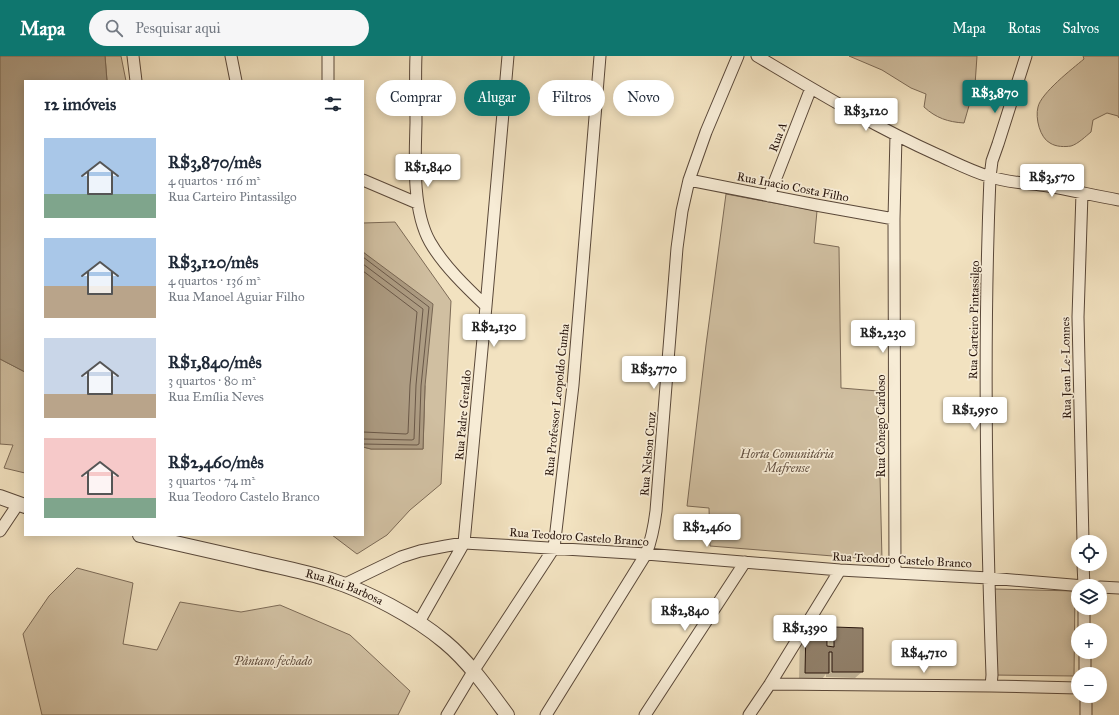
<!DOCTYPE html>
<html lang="pt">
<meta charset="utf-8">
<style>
:root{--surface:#fff;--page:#f6f6f7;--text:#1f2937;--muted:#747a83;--accent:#0f766e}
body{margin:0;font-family:"IM FELL Great Primer",serif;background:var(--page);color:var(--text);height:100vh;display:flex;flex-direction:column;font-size:15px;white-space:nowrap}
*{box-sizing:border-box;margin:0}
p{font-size:13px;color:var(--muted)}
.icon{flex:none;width:22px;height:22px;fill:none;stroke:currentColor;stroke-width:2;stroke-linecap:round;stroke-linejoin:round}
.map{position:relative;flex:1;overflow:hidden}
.details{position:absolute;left:24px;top:24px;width:340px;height:456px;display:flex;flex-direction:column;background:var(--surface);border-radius:0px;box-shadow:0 2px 10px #0003}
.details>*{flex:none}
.guide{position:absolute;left:376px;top:24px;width:380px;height:36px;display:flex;gap:8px}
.fabs{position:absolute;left:1071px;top:479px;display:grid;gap:8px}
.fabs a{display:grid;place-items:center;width:36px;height:36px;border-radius:50%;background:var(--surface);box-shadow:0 2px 10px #0003;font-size:20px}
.price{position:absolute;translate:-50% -34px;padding:0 9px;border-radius:4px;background:#fff;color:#222;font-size:13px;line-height:26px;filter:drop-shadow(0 1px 2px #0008)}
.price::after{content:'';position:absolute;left:50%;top:24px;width:12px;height:9px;margin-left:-6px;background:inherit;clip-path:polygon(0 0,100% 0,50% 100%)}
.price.current{background:var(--accent);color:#fff}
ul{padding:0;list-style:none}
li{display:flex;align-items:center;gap:12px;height:100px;padding:0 20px}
li span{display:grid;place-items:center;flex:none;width:112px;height:80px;border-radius:0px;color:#555}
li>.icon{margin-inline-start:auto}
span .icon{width:48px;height:48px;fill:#fffc;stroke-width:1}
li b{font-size:17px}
h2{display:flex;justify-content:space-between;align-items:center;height:48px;padding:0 20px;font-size:17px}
.pill{padding:0 14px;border-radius:18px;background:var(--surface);box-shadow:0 2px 10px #0003;font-size:14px;line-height:36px}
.pill.current{background:var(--accent);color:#fff}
header{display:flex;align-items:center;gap:24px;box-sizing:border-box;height:56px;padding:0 20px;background:var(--accent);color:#fff}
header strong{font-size:19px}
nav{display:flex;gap:22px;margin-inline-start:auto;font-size:14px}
.search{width:280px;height:36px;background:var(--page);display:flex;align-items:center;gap:10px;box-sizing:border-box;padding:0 14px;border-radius:22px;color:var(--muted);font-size:15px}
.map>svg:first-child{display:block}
</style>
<header>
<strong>Mapa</strong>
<div class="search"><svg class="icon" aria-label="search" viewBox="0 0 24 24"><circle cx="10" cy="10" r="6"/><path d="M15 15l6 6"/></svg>Pesquisar aqui</div>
<nav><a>Mapa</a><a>Rotas</a><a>Salvos</a></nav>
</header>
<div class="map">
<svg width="1119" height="659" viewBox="0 0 1119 659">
<rect width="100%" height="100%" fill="#f2e2c0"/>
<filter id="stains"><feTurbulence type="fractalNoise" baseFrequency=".005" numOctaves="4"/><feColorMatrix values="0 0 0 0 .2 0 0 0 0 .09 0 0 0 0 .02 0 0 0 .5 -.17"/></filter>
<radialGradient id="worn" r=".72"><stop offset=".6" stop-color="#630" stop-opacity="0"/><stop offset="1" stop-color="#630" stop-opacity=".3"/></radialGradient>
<!-- green -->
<path fill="#d0bfa1" stroke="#7c6a56" d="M105 0H121L126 25H107Z
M849 0H977L975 29 964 67C948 66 936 62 924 51L926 38 911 32 882 14Z
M1083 0H1119V62L1118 60 1107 57 1093 64 1091 76C1086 80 1078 88 1071 90 1065 91 1056 91 1050 87 1040 82 1035 62 1038 51 1041 37 1072 13 1084 3Z
M726 138 817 155 814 187 839 191 841 332 878 335 882 504 710 490 709 452 687 450 706 289Z
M395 166 451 245 441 428 410 454 387 479 357 498 332 479H363V391L371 393H423L425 330 370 202 363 196V167Z
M0 303 25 316V417L4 412 13 389 0 388Z
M77 512 133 527 123 588 157 594 180 546 241 556 280 549 350 579 410 635 398 659H42L23 578 49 540Z
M994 533 1075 535 1074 620 992 619Z"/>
<!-- water -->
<path fill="#ad9c83" stroke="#786653" d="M0 0H105L107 25H25V316L0 303Z
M363 196 433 248 425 330 423 393H371L363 391Z"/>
<!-- shadow -->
<path fill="#0003" d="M835 572 862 616 855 622 826 621V618L822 623 799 622 800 577 826 591H828L829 578Z"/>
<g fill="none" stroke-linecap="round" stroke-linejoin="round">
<!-- shore -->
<path stroke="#6a5848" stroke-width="1" d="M363 201 429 251 421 330 419 388 417 389 363 388
M363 208 423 253 416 329 414 383 412 384 363 383
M363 215 417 256 410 329 408 377 406 378 363 376"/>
</g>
<!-- building -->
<path fill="#91806a" stroke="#28150c" d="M806 570H827V590L834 591V571L863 572V616H832V596H829V617H805Z"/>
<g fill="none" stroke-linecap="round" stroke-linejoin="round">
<defs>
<path id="minor" d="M133 0 136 25
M231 0 236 25
M416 0C415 22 416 45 416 67 415 103 412 154 430 186 443 209 467 232 486 250
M757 0C816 35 875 71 938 99 954 106 971 115 988 120 1007 127 1028 127 1048 130 1072 134 1095 140 1119 144
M328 25V0
M363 124 417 147
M689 124 816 149 894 163
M1082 137 1078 261 1083 486
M769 140 811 32
M0 475 18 448
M895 517 894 163 896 79
M343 529 401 501 420 495 446 490 464 487 500 489 646 498 840 514 989 522 1084 530 1083 508
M1100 531 1119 532
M1084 552V574
M419 566 464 487 486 250 508 0
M1085 596V618
M770 628 991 630 1078 632
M991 630 992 619C986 453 983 287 990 121L992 105 998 88 1026 0
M1086 640V659
M447 659 474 614 554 492 573 329 600 0
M546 659 646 498C652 483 654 471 656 455L677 192 682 155 689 124 706 76 738 0
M645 659 745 506
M749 659 770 628 840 514"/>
<g id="tertiary">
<path d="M0 441 25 450"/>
<path id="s1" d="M140 479C175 487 210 495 246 503 274 510 303 515 331 524 368 536 414 560 445 586 469 606 488 633 507 659"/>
</g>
</defs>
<!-- minor casing -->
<use href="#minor" stroke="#5a4839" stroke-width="13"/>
<!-- tertiary casing -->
<use href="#tertiary" stroke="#5a4839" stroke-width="16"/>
<!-- minor -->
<use href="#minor" stroke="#f7ecd6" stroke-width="11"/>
<!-- tertiary -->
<use href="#tertiary" stroke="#f7ecd6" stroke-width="14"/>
</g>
<g text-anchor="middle" stroke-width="3.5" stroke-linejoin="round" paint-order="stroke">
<!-- street labels -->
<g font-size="12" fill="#28150c" stroke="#f7ecd6">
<text transform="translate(778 81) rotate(-69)" y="4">Rua A</text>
<text transform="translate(793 131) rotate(11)" y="4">Rua Inacio Costa Filho</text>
<text transform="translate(974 264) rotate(-89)" y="4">Rua Carteiro Pintassilgo</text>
<text transform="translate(1066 312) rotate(-91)" y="4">Rua Jean Le-Lonnes</text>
<text transform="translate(557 344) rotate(-84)" y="4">Rua Professor Leopoldo Cunha</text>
<text transform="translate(463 359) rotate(-85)" y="4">Rua Padre Geraldo</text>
<text transform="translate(881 370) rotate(-90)" y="4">Rua Cônego Cardoso</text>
<text transform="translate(648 398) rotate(-85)" y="4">Rua Nelson Cruz</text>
<text transform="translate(579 481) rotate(4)" y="4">Rua Teodoro Castelo Branco</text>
<text transform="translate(902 504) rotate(3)" y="4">Rua Teodoro Castelo Branco</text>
<text dy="4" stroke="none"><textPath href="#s1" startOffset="211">Rua Rui Barbosa</textPath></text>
</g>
<!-- park labels -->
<g font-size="12" font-style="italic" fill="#635040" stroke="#f7ecd6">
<text x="787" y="402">Horta Comunitária<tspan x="787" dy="14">Mafrense</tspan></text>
<text x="273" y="609">Pântano fechado</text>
</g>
</g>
<rect width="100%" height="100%" filter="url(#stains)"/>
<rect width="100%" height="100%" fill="url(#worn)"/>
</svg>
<div class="fabs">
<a><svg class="icon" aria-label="locate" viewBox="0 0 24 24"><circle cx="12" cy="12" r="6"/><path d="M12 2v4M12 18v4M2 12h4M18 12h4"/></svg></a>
<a><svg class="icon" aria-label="layers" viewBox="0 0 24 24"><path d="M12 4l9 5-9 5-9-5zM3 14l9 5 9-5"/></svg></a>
<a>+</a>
<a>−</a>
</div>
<b class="price current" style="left:995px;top:58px">R$3,870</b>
<b class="price" style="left:866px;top:76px">R$3,120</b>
<b class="price" style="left:428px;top:132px">R$1,840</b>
<b class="price" style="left:1052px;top:142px">R$3,570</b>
<b class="price" style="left:494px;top:292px">R$2,130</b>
<b class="price" style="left:883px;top:298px">R$2,230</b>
<b class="price" style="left:654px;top:334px">R$3,770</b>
<b class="price" style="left:975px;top:375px">R$1,950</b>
<b class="price" style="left:707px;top:492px">R$2,460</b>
<b class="price" style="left:685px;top:576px">R$2,840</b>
<b class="price" style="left:805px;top:593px">R$1,390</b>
<b class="price" style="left:924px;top:618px">R$4,710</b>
<div class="guide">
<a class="pill">Comprar</a>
<a class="pill current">Alugar</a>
<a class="pill">Filtros</a>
<a class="pill">Novo</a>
</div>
<section class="details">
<h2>12 imóveis<svg class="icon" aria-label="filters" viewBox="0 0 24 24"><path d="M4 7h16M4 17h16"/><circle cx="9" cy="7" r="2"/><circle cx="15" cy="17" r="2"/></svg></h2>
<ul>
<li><span style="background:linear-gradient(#a9c7e8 70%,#7fa58c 0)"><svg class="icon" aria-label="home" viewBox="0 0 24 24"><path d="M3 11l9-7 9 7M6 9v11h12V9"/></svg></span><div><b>R$3,870/mês</b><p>4 quartos · 116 m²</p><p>Rua Carteiro Pintassilgo</p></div></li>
<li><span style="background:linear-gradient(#a9c7e8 60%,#b9a48a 0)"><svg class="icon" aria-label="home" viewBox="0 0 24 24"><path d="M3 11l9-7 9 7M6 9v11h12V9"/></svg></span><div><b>R$3,120/mês</b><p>4 quartos · 136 m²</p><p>Rua Manoel Aguiar Filho</p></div></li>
<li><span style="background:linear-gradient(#c9d6e8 70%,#b9a48a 0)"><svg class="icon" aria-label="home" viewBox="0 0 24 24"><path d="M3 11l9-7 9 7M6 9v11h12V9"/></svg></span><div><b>R$1,840/mês</b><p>3 quartos · 80 m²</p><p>Rua Emília Neves</p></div></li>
<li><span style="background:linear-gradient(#f6c9c9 75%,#7fa58c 0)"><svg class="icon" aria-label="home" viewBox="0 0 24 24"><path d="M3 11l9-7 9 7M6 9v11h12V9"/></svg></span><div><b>R$2,460/mês</b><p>3 quartos · 74 m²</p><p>Rua Teodoro Castelo Branco</p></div></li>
</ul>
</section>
</div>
